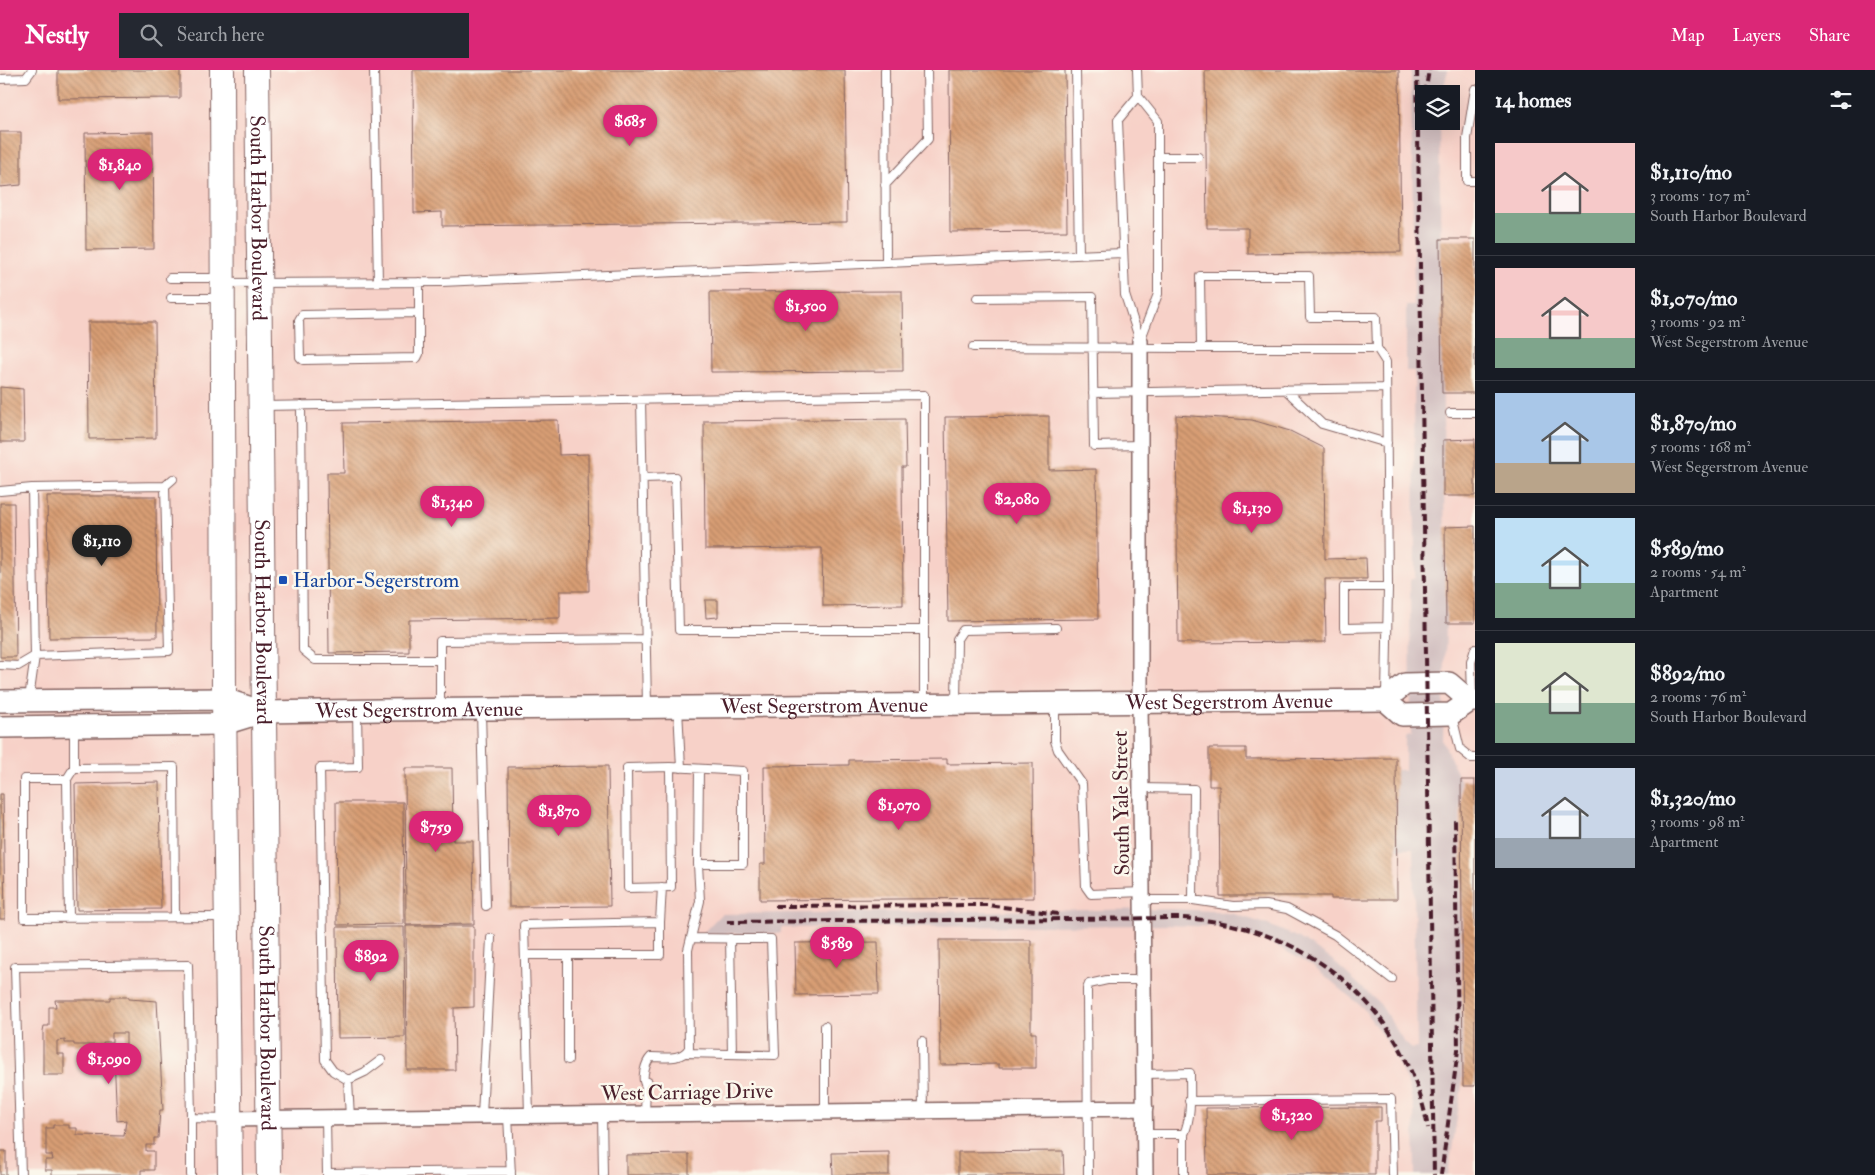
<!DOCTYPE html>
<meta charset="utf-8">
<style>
:root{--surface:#171b24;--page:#242831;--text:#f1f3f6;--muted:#9ea1a6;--line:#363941;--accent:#db2777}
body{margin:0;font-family:"IM FELL Double Pica",serif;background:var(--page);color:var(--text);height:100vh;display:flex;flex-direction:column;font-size:19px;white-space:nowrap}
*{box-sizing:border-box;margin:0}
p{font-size:16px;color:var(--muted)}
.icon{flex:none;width:28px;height:28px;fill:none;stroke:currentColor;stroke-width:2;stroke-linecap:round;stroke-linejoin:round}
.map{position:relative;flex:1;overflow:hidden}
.side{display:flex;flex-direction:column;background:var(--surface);width:400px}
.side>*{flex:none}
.tools{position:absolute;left:1415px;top:15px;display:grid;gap:10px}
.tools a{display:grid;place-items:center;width:45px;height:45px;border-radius:0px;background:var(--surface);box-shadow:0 5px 20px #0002;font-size:25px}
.price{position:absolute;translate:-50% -42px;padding:0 11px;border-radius:18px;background:var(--accent);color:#fff;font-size:16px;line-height:32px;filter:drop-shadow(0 1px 2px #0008)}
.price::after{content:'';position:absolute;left:50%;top:30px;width:15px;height:11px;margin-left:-8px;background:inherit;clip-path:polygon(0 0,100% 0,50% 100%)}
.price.selected{background:#222;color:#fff}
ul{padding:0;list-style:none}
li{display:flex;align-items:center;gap:15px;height:125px;padding:0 20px}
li+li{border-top:1px solid var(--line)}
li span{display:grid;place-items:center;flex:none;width:140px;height:100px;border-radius:0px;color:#555}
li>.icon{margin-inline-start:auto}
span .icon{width:60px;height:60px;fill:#fffc;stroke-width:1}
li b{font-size:21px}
h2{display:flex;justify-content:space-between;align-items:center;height:60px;padding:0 20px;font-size:21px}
header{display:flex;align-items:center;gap:30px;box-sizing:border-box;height:70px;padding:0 25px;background:var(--accent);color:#fff}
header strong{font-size:24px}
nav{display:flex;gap:28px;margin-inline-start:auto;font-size:18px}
.search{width:350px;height:45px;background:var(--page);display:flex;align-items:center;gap:12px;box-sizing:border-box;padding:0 18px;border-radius:0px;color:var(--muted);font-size:19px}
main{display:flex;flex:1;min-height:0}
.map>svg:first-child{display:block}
</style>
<header>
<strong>Nestly</strong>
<div class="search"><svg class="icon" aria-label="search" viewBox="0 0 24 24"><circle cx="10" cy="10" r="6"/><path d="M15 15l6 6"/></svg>Search here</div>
<nav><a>Map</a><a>Layers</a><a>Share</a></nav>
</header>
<main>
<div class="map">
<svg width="1475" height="1105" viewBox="0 0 1475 1105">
<defs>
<pattern id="building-back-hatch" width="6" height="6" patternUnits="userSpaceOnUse" patternTransform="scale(1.25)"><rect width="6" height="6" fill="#d89e74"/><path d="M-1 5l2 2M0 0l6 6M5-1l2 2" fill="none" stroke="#b1805f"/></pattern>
</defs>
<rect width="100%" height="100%" fill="#fbf7ec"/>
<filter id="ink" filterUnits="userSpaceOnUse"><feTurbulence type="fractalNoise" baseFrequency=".02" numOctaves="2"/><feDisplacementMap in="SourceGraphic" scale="10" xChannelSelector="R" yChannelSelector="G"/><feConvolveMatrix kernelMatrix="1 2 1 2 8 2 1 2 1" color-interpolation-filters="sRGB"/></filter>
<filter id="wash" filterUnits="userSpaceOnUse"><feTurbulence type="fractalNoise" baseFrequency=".0096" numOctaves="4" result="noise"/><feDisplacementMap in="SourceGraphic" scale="20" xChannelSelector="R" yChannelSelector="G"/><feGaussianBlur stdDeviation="1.12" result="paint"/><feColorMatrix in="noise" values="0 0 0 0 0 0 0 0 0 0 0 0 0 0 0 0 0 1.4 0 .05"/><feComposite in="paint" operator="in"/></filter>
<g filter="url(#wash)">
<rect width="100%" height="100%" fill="#f2e1c5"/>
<!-- built -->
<path fill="#f7d1c8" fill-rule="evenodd" d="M0 0H1475V1105H0ZM1424 24H1451V51H1424Z"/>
<!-- railway -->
<path fill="#d2bfc0" d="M1411 0H1448L1442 24H1424V51H1439L1446 553 1443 671 1460 710 1462 1016 1448 1105H1415L1414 1039 1409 1017 1391 979 1363 938 1316 898 1275 875 1246 865 1216 857 1166 855 781 858V863L702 864 721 844 1176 839 1211 841 1234 844 1266 854 1299 868 1331 889 1380 934 1405 973 1412 979 1417 978 1413 779H1397L1396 700H1405V666L1411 665 1410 509 1415 507 1414 301H1406V236H1414Z"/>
<g id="blocks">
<!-- building -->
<path fill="url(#building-back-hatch)" d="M58 0H180V28L58 29Z
M413 0H845L847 152 442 156V142L414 143Z
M949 0H1065L1067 161 950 162Z
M1205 0H1399L1401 182 1248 184V158H1207Z
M0 62H21V115L0 117Z
M153 62 154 179 86 180 85 63Z
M1440 169H1475V323H1442Z
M902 221 903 301 711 302 710 222Z
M88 252H155L156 368 89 369Z
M0 317 23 319 24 372H0Z
M1176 345 1252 350 1290 361 1324 378 1325 489 1366 488 1367 509H1325L1326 572 1178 573Z
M1049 346V400L1096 399 1098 549 948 551 945 347Z
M905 349 906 397H902L903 535 823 536 822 478 705 479 704 351Z
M558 350 559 385 588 384 589 521H560V548L409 550V582L329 583 327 403H344L343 353Z
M1475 369V426H1443V370Z
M47 426H156L157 567 49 568Z
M0 433H14L16 587H0Z
M1475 456V553H1446L1445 457Z
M705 530H718V547L706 548Z
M1209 678H1246V689L1396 688 1397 829H1331V826H1220L1219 716H1209Z
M947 689V694L1033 693 1034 828 760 830V794H765L764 696 849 695V690Z
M608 696 610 836 509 837 508 697Z
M405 698H452L453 771H473L474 854 406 855Z
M1461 710H1475V1016H1463Z
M159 712 161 839 77 840 75 714Z
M0 724H3L5 849H0Z
M336 732H403L404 854 337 855Z
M406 856H474V937L454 938 455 1000H407Z
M337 857H404L405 967 338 968Z
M939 870H1031V963H1036V998H999V994L940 995Z
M878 872 879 924 796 925 795 873Z
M110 927H129V929L157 931 163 1040H160L158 1068H154V1075H146V1081H154V1100H141V1105H52V1100H45V1090H53L52 1085H46V1058H53V1055H69V1058H77V1065L124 1066 126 1050 117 1051 114 986H116V977H126V963H112V972H103V975H74V973H65V970L57 971V984H64V1005H43V961L44 956H49V937H56L55 930H110Z
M1381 1037V1051H1375V1105H1207L1206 1038Z
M0 1081H6V1105H0Z
M1063 1081 1064 1105H958V1082Z
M889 1082V1105H833L832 1083Z
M689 1084V1105H626V1085Z"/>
</g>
</g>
<g filter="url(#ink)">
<use href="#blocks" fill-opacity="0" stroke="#856361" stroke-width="1"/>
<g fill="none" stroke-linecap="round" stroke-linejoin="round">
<defs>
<path id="service" d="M374 0 378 212
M885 0 886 193
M1076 0 1079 185
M1137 0 1138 26
M0 9 26 8 32 0
M1475 19 1467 68V111H1475
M1138 26 1158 51V224L1140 271 1125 225 1118 50Z
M1158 87H1198
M885 115 928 69 927 0
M170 208H220
M226 213 441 212 1123 183
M171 228H221
M977 228 1092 227 1094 376 1141 375
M418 243 302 245 299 250 300 287 303 290 417 288 419 284V212
M973 277 1201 278
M1377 278H1201L1200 206H1309L1310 247H1376L1377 278 1386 292 1388 517 1386 625
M1285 319 1322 354 1387 373
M1093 323 1386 318
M641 330 647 635
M301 335 303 580 315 590H439
M262 336 924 325V632
M1450 343H1475
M643 408 675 407 679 560H924
M0 421 32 418
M1387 557 1344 558V517H1388
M0 595 18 596 35 586 32 418 165 416
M1472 628 1471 592 1475 579
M29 629 35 586 169 581 165 416 173 409
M956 632 957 569 963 560 1056 558
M1055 636V671L1058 680 1082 714 1086 817 1091 824 1143 822
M440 638V571L646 569
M678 639 681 698
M481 641 486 836
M1452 646 1460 679 1471 688H1475
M74 658V698L67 709H24V848L225 847
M670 697 671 817 628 818 627 698 670 697 743 701V794H698L699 699
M74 698 174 697 175 847
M67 709 69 848
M1142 718 1194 719 1193 830
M1143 830H1193L1233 836 1266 835 1287 839 1335 865 1392 909
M660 852 662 817
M730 868 732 984
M525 885H660V852L524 855 529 1045
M568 885V990
M825 956V1042
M922 971 923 1041
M686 983 775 985 771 869 691 868
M1145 1004 1190 1003C1190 1022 1192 1047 1184 1064H1145
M348 1010 365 1002 381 990
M646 1016C641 1009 645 993 651 987 664 987 681 991 689 978L688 880 700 831 698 794
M1189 1031 1391 1029 1393 1105
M602 1044 603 1105
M645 1044 646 1016 648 1012
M482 1046 491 868
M508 1046 511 1105
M191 1048V1105
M326 1048 327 1105
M350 1048 348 1010 333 1001 325 990 320 698 358 697 357 642
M1184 1064V1105
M327 1103 511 1101
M21 1105 15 897 188 895 191 1048 225 1049
M1088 1105 1087 919 1089 914 1107 910H1144"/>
<path id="minor" d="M1140 271V632L1145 1105
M230 1049 1145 1038"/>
<g id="secondary">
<path d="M1385 630 1402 645 1451 644 1470 631H1475"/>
<path d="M0 631 224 629 263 642"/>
<path id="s1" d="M0 657 224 654 263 642 381 640 1385 630 1405 614 1449 613 1470 631"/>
</g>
<g id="primary">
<path d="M222 0 224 629 230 1105"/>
<path id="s2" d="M257 0 269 1105"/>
</g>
</defs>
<!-- service casing -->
<use href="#service" stroke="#856361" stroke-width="10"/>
<!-- minor casing -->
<use href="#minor" stroke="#856361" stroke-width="18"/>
<!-- secondary casing -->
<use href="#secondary" stroke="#856361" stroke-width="24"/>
<!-- primary casing -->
<use href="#primary" stroke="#856361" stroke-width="26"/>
<!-- service -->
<use href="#service" stroke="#fff" stroke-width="8"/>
<!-- minor -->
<use href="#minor" stroke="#fff" stroke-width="15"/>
<!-- secondary -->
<use href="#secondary" stroke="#fff" stroke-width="21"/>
<!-- primary -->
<use href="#primary" stroke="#fff" stroke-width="24"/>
<!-- rail -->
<path stroke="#4a1f2b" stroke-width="4" stroke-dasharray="8 4" stroke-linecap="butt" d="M1417 0 1434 1105
M1425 24 1429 0
M775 836 988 835 1058 844
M727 852 1181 848C1304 854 1406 935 1428 1058
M1441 1105 1458 980 1455 750"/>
</g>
</g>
<!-- markers -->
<rect fill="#1a4fb4" stroke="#fbf7ec" stroke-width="2" x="278" y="505" width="10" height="10" rx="2.5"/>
<g text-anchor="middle" stroke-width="5" stroke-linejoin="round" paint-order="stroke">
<!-- street labels -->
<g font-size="21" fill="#4a1f2b" stroke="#fbf7ec">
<text dy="7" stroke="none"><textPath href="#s2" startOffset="148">South Harbor Boulevard</textPath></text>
<text dy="7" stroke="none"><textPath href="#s2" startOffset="552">South Harbor Boulevard</textPath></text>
<text dy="7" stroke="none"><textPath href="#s1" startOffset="1231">West Segerstrom Avenue</textPath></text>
<text dy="7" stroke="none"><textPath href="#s1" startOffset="826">West Segerstrom Avenue</textPath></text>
<text dy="7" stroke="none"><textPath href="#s1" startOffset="421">West Segerstrom Avenue</textPath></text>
<text transform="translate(1121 733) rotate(-91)" y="7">South Yale Street</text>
<text dy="7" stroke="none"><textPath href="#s2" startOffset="958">South Harbor Boulevard</textPath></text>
<text transform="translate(687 1022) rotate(-1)" y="7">West Carriage Drive</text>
</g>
<!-- transit labels -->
<g font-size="21" fill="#164399" stroke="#fbf7ec" text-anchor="start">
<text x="293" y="517">Harbor-Segerstrom</text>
</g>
</g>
</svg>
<div class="tools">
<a><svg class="icon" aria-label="layers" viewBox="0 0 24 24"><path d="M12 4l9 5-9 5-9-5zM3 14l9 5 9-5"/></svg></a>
</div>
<b class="price" style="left:630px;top:77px">$685</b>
<b class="price" style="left:120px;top:121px">$1,840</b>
<b class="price" style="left:806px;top:262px">$1,500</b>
<b class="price" style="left:1017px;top:455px">$2,080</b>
<b class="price" style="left:452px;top:458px">$1,340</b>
<b class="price" style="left:1252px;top:464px">$1,130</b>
<b class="price selected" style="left:102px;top:497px">$1,110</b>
<b class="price" style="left:899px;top:761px">$1,070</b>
<b class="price" style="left:559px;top:767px">$1,870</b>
<b class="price" style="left:436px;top:783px">$759</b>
<b class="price" style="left:837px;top:899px">$589</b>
<b class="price" style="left:371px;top:912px">$892</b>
<b class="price" style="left:109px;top:1015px">$1,090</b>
<b class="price" style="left:1292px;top:1071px">$1,320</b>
</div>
<section class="side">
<h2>14 homes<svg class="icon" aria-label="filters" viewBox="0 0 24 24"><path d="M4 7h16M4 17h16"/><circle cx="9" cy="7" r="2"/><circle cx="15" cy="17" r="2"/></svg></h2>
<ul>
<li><span style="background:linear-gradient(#f6c9c9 70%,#7fa58c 0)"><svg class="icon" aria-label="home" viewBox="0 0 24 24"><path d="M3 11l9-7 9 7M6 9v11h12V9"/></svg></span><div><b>$1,110/mo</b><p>3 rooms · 107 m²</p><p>South Harbor Boulevard</p></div></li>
<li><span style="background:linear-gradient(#f6c9c9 70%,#7fa58c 0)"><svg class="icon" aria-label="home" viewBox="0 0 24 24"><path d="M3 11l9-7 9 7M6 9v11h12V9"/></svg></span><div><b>$1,070/mo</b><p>3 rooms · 92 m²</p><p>West Segerstrom Avenue</p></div></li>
<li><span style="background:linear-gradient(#a9c7e8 70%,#b9a48a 0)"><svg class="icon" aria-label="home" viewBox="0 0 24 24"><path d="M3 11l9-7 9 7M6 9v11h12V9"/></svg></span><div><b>$1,870/mo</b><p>5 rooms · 168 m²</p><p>West Segerstrom Avenue</p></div></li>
<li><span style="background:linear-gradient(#bfe0f5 65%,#7fa58c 0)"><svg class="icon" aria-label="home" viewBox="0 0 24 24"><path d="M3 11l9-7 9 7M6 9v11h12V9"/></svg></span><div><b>$589/mo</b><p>2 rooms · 54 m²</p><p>Apartment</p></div></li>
<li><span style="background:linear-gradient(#dfe7d0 60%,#7fa58c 0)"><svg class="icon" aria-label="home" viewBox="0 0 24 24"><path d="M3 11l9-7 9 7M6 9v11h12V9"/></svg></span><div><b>$892/mo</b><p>2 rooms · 76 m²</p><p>South Harbor Boulevard</p></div></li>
<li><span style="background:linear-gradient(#c9d6e8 70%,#9aa5b1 0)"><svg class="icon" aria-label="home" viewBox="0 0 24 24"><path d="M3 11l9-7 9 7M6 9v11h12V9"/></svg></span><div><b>$1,320/mo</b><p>3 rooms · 98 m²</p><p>Apartment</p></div></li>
</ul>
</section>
</main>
